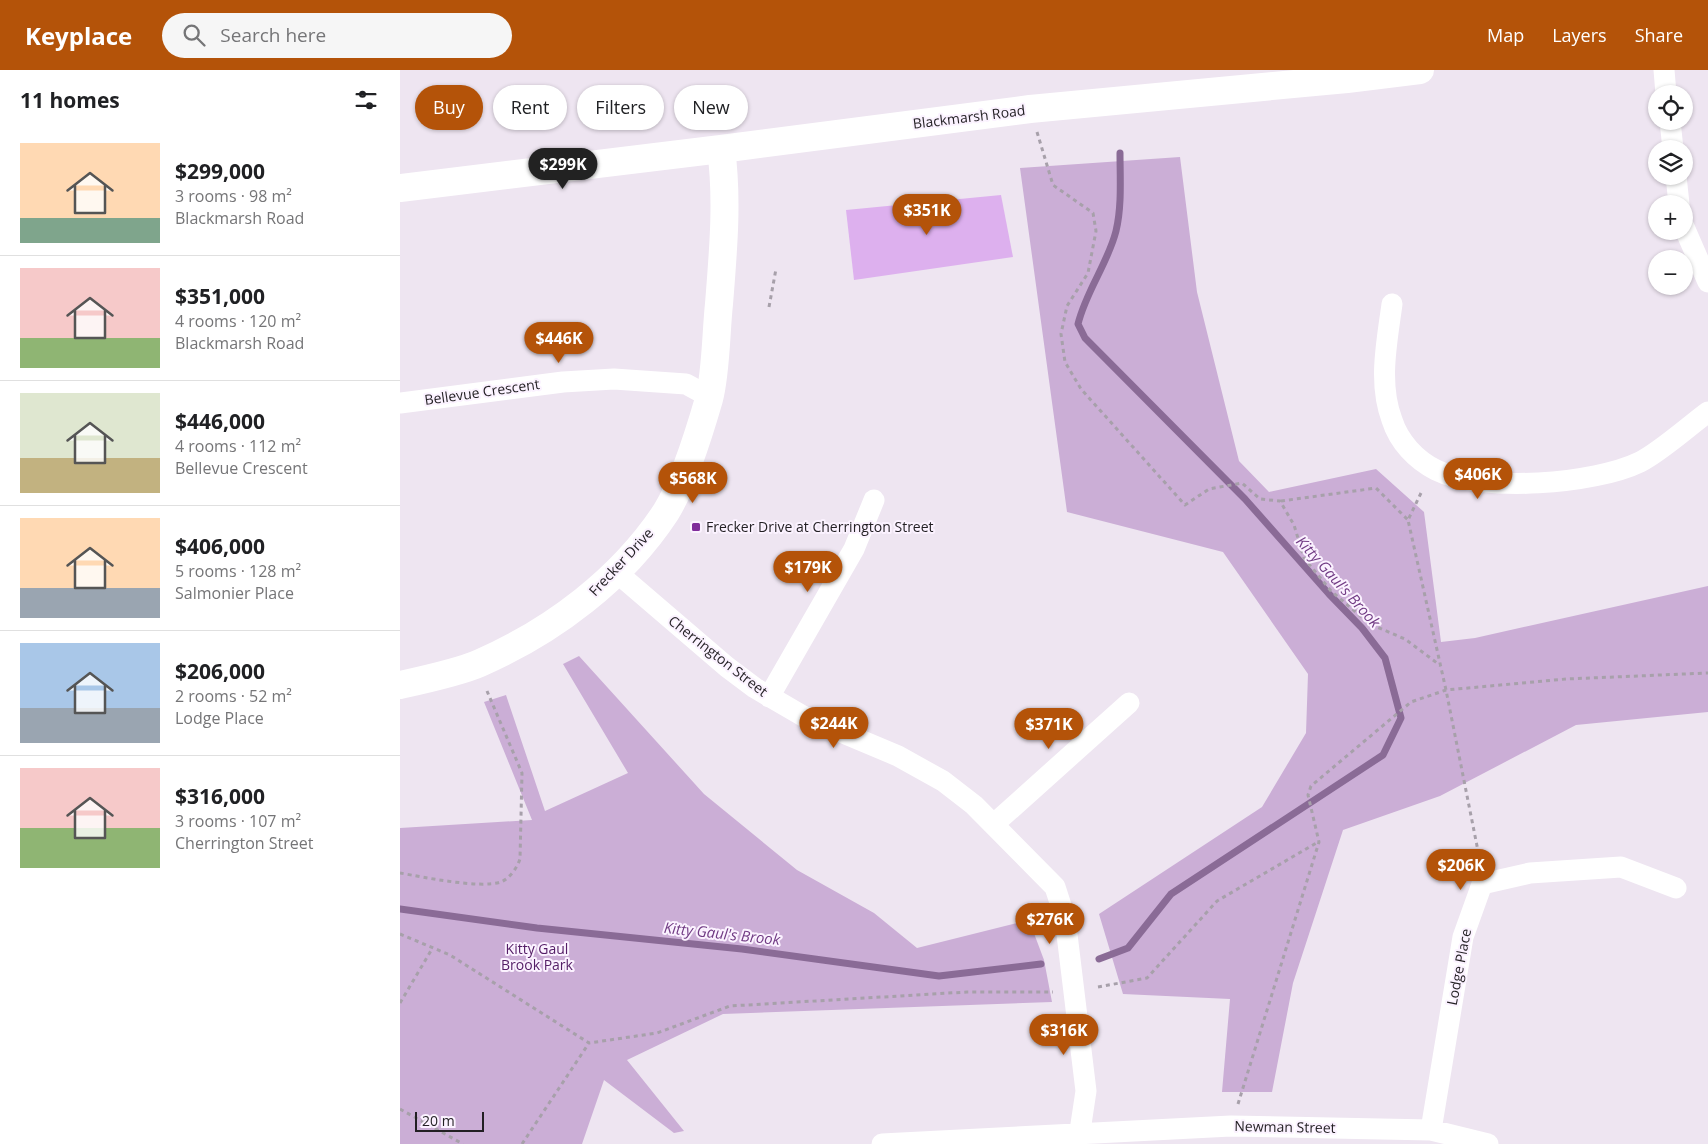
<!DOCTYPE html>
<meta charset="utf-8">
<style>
:root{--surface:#fff;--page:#f6f6f6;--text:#202124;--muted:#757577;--line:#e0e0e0;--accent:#b45309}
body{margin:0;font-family:"Open Sans",sans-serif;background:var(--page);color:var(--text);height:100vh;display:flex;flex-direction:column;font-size:19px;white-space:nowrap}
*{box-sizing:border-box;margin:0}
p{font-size:16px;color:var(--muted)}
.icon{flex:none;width:28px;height:28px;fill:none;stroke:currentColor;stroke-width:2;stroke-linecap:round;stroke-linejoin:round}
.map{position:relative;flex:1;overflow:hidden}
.panel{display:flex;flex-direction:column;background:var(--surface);width:400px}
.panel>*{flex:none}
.hud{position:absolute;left:15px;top:15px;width:475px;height:45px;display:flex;gap:10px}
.tools{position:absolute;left:1248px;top:15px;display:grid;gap:10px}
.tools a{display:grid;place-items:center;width:45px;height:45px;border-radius:50%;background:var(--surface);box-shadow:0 1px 4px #0004;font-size:25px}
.scale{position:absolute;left:15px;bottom:12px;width:69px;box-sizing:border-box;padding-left:5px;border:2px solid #221f23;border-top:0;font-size:14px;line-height:18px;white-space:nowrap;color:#221f23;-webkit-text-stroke:4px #fbf2ff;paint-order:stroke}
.price{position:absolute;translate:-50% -42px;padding:0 11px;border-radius:18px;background:var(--accent);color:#fff;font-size:16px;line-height:32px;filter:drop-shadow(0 1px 2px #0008)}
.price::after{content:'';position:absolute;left:50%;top:30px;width:15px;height:11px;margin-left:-8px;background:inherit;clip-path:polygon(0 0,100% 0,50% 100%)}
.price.current{background:#222;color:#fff}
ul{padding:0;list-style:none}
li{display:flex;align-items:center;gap:15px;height:125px;padding:0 20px}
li+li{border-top:1px solid var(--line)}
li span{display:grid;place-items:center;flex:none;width:140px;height:100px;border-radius:0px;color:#555}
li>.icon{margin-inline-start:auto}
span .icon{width:60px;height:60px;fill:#fffc;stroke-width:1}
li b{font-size:21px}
h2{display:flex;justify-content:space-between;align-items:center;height:60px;padding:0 20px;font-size:21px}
.chip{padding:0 18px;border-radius:22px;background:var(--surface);box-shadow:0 1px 4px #0004;font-size:18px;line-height:45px}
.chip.current{background:var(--accent);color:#fff}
header{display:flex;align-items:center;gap:30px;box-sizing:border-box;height:70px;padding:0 25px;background:var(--accent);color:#fff}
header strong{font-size:24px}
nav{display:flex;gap:28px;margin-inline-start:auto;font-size:18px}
.search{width:350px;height:45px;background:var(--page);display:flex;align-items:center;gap:12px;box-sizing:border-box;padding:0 18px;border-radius:28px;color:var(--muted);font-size:19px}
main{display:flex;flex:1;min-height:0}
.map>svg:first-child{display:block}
</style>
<header>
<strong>Keyplace</strong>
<div class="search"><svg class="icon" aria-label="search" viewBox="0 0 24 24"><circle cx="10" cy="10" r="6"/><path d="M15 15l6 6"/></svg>Search here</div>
<nav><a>Map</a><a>Layers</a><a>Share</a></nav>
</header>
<main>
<section class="panel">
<h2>11 homes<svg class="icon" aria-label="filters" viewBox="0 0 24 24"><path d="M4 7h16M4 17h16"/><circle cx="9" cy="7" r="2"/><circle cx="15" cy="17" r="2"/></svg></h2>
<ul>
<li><span style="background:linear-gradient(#ffd9b3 75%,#7fa58c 0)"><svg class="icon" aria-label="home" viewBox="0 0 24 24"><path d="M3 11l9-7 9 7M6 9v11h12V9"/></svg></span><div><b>$299,000</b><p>3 rooms · 98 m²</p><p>Blackmarsh Road</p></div></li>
<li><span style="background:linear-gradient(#f6c9c9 70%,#8fb573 0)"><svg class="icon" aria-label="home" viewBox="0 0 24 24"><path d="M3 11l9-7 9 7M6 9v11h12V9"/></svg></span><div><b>$351,000</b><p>4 rooms · 120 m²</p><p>Blackmarsh Road</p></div></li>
<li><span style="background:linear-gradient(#dfe7d0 65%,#c2b280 0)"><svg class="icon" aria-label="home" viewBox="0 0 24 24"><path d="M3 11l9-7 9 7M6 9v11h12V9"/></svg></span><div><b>$446,000</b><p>4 rooms · 112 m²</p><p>Bellevue Crescent</p></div></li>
<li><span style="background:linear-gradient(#ffd9b3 70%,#9aa5b1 0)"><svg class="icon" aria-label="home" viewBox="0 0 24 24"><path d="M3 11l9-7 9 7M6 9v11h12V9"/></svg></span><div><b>$406,000</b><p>5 rooms · 128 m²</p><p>Salmonier Place</p></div></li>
<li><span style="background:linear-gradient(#a9c7e8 65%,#9aa5b1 0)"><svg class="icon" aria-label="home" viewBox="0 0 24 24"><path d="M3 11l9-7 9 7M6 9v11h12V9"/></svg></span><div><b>$206,000</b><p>2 rooms · 52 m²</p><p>Lodge Place</p></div></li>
<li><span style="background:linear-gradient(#f6c9c9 60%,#8fb573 0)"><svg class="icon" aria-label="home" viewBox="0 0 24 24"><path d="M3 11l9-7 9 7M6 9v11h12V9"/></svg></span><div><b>$316,000</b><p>3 rooms · 107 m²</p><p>Cherrington Street</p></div></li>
</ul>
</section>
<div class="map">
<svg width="1308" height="1074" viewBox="0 0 1308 1074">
<rect width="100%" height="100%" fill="#eee5f1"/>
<!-- green -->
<path fill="#cbaed6" d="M780 87 797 222 839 391 869 422 976 399 1024 442 1041 572 1075 568 1308 516V642L1176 655 1040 726 943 760 893 913 872 1022H822L830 929 723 924 699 844 862 737 906 663 908 604 823 482 667 442 620 98Z
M179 586 304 724 397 800 474 843 517 878 629 850 644 890 652 932 323 944 227 990 284 1061 274 1063 204 1010 182 1074H0V758L132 750 84 632 106 625 145 741 228 703 163 594Z"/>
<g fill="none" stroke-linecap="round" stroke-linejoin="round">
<!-- stream -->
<path stroke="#8a6b96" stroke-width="7" d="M0 839 137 858 342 879 539 906 641 894
M699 889 728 878 771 824 983 685 1001 648 985 588 962 558 929 524 845 429 685 268 678 254C686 221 708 193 716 161 722 136 720 108 720 83"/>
</g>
<!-- building -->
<path fill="#ddb0ee" d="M601 125 613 187 454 210 446 140Z"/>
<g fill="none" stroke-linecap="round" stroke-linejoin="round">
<!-- path -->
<path stroke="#a7a0aa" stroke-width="3" stroke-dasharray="4 4" stroke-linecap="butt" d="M637 62 653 115 693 143 696 161 688 203 667 236 661 264 665 292 681 319 785 435 809 419 842 413 860 429 880 431 894 455 904 488 931 521 970 554 1005 569 1041 596
M369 237 376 199
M1021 423 1008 450 1046 620 1080 791
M881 431 976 418 1008 450
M0 803C23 807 80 819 101 812 110 808 117 798 120 789L122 703 87 621
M0 864 50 885 189 973 257 963 330 936 567 922H653
M698 917 747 908 817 831 918 772
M0 933 32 879
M838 1034 919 772 908 725 911 716 1011 632 1046 620 1166 609 1308 603
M0 1039 63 1074
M122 1074 189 973"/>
<!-- street -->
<path stroke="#fff" stroke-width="21" d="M1264 0 1266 24
M1270 51 1273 79
M1276 106 1279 134
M1284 157 1308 212
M992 234C987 272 978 313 992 350 999 372 1016 390 1036 400 1082 423 1195 414 1240 392 1260 382 1289 356 1308 342
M0 333 163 312 214 309 286 314 310 327
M215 501 327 597 355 618 403 646 498 686 543 711 574 735 655 817 665 848 686 1021 678 1074
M369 627 454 479 474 430
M594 754 729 633
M1031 1060 1063 867 1082 814 1130 803 1221 797 1276 818
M482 1074 831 1056 1031 1060 1088 1074"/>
<!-- secondary -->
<path stroke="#fff" stroke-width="28" d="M0 118 321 79 630 39 947 9 1020 0
M0 615C23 610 60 602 80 593 153 561 222 509 266 442 283 415 300 360 309 329 316 304 316 261 319 234 323 183 328 130 321 79"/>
</g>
<!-- markers -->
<rect fill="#802c9b" stroke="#fbf2ff" stroke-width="2" x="291" y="452" width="10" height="10" rx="2.5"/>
<g text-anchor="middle" stroke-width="4" stroke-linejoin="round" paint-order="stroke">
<!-- street labels -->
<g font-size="14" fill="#221f23" stroke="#fbf2ff">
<text transform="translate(569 47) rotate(-7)" y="5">Blackmarsh Road</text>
<text transform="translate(82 322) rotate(-8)" y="5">Bellevue Crescent</text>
<text transform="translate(221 492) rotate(-47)" y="5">Frecker Drive</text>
<text transform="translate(318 586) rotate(38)" y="5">Cherrington Street</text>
<text transform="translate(1059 897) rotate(-79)" y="5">Lodge Place</text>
<text transform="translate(885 1057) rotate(1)" y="5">Newman Street</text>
</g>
<!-- poi labels -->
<g font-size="14" fill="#221f23" stroke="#fbf2ff" text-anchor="start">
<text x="306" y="462">Frecker Drive at Cherrington Street</text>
</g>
<!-- park labels -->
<g font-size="14" fill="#531c65" stroke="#fbf2ff">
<text x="137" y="884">Kitty Gaul<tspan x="137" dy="16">Brook Park</tspan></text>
</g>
<!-- water labels -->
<g font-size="15" font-style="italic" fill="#713b84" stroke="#fbf2ff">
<text transform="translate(938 512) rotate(48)" y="5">Kitty Gaul's Brook</text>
<text transform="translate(322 864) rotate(6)" y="5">Kitty Gaul's Brook</text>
</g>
</g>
</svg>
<div class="tools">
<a><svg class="icon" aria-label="locate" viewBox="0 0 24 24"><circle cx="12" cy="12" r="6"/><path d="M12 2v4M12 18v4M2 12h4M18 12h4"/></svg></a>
<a><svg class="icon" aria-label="layers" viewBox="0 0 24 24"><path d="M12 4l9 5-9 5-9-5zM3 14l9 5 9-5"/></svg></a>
<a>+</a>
<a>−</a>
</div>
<div class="scale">20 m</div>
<b class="price current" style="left:163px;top:120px">$299K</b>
<b class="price" style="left:527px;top:166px">$351K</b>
<b class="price" style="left:159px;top:294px">$446K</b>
<b class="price" style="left:1078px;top:430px">$406K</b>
<b class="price" style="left:293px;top:434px">$568K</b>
<b class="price" style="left:408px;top:523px">$179K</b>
<b class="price" style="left:434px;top:679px">$244K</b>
<b class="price" style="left:649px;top:680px">$371K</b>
<b class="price" style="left:1061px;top:821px">$206K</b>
<b class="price" style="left:650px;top:875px">$276K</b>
<b class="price" style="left:664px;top:986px">$316K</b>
<div class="hud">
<a class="chip current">Buy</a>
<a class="chip">Rent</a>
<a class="chip">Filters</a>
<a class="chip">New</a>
</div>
</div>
</main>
